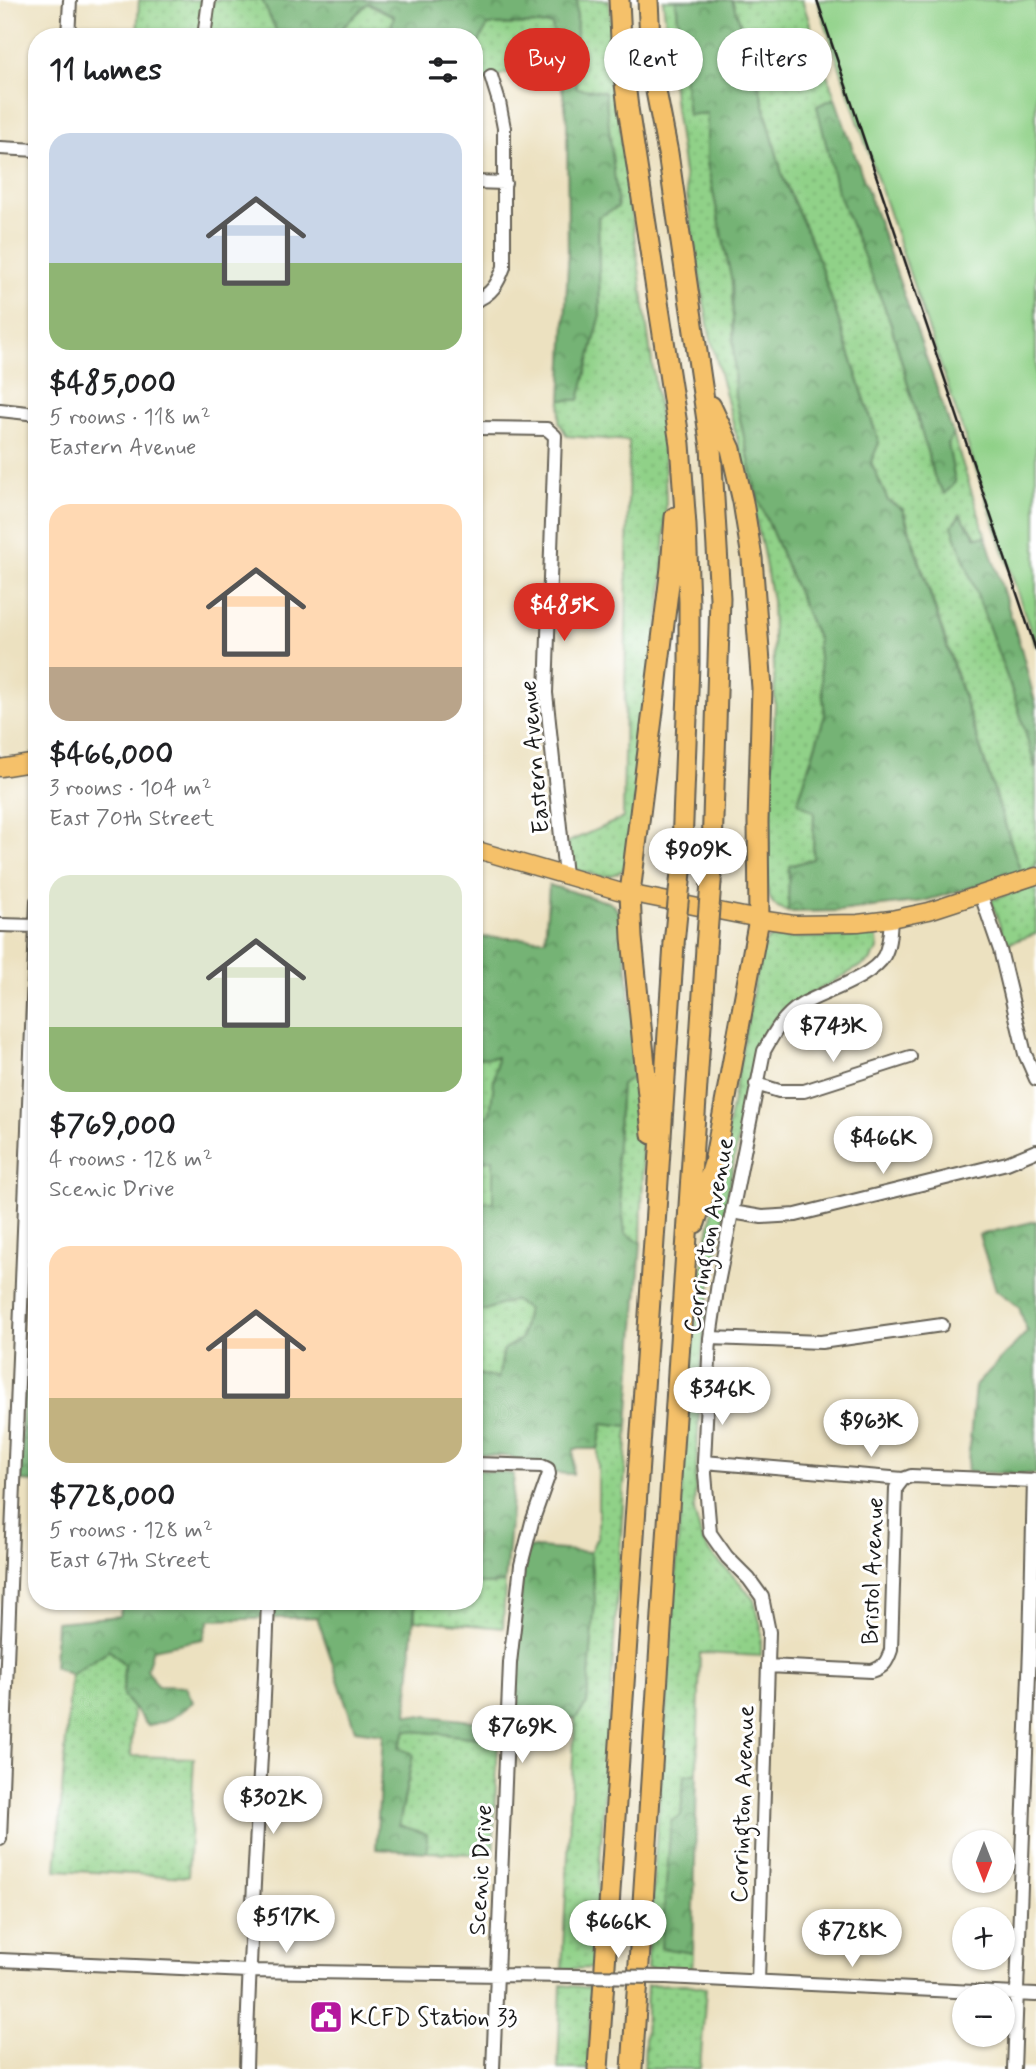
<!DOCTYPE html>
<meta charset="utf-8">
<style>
:root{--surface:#fff;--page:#f6f6f6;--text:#202124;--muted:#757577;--accent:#d93025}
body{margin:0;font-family:Mynerve,sans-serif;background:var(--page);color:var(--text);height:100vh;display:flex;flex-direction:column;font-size:26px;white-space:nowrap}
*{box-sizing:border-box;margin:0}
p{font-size:23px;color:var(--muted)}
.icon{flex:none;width:38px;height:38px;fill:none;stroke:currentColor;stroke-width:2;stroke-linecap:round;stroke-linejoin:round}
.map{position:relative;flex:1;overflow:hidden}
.panel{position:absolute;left:28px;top:28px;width:455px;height:1582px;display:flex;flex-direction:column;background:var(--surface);border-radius:28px;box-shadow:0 2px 5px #0004}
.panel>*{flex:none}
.banner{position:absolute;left:504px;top:28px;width:427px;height:63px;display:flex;gap:14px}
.needle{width:46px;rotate:180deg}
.fabs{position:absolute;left:952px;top:1830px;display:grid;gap:14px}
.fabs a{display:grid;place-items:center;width:63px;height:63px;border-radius:50%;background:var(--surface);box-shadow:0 2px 5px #0004;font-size:35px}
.price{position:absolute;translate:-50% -60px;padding:0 16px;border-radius:24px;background:#fff;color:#222;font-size:23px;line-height:46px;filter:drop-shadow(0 2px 4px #0008)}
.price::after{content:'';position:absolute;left:50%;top:42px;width:21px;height:16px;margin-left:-10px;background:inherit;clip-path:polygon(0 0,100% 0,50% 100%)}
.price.current{background:var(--accent);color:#fff}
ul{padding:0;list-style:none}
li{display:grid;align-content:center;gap:14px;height:371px;padding:0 21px}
li span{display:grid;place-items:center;height:217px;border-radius:21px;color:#555}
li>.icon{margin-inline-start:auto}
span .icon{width:126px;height:126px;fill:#fffc;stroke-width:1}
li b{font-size:30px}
h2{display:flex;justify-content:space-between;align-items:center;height:84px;padding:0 21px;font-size:30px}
.pill{padding:0 24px;border-radius:32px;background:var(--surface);box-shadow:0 2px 5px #0004;font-size:24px;line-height:63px}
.pill.current{background:var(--accent);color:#fff}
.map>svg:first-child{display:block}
</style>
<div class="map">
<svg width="1036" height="2069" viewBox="0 0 1036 2069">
<defs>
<pattern id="grass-dots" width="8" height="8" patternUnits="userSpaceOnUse" patternTransform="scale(1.75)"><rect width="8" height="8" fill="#90d188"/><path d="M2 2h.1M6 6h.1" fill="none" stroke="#7cb375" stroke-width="1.8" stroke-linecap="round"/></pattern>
<pattern id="forest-crowns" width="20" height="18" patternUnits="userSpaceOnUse" patternTransform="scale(1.75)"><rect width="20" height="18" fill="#74b374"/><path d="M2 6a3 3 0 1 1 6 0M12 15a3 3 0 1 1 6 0" fill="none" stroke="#5e915e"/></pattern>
</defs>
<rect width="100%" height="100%" fill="#fff"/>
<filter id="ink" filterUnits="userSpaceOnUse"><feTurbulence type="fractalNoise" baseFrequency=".0143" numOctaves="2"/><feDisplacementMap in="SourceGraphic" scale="14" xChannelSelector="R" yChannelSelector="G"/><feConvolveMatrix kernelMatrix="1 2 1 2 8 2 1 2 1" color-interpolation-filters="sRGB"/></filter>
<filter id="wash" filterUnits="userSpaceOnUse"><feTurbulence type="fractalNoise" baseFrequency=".00686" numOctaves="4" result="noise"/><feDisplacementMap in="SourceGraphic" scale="28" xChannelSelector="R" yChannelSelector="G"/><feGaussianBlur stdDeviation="1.57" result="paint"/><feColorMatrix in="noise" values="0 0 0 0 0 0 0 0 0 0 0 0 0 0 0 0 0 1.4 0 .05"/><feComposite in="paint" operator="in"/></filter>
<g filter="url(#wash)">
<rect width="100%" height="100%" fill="#ece1c0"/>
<!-- grass -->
<path fill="url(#grass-dots)" stroke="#567652" stroke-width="2" d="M139 0H262L264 1 279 37H137Z
M577 0H609L622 146 664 449 666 502 663 586 627 867C607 883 593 874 571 868L568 842 623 818 629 441 567 436 559 422 561 400 579 399 600 318 598 217 576 88Z
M663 0H676L688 115 707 113V163L732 282 735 396 757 496 817 638 825 715 798 801 814 812 813 859 789 866 788 912C772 906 769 901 767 885L775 705 772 601 763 551 741 453 710 335 695 252 675 108Z
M732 0H802L835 98 817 106 890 321 935 479 945 493 955 482 948 444 953 434 986 537H977L960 515 952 526 1019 710 1036 770V867L1021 873 903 509 888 501 871 462 879 442 816 252 783 178 750 51Z
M367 3 394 16 389 37H336L337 33Z
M552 24 556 56 474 84V51L487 25Z
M1036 885V934L1006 944 991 900Z
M869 933 877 939 878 949 870 961 784 1009 767 1028 755 1048 709 1295 702 1354 694 1511 702 1540 713 1556 741 1584 754 1600 761 1626V1656L700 1653 697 1773 684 1776 681 1815 661 1948 693 1953 692 1971 647 1968 693 1335 706 1247 758 963 764 944 770 938 851 937Z
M498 1056 490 1115 474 1123V1058Z
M638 1074 643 1175 641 1243 625 1234 616 1158 621 1084Z
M493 1159V1202H474V1163Z
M30 1264 37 1267V1323H27Z
M514 1300 527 1308 521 1339 504 1349 498 1379 474 1373V1343L477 1338 474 1314Z
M24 1382 37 1383V1429H21Z
M603 1423 628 1426 593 1968 562 1969 575 1719 587 1704 595 1600 590 1552 598 1535V1449Z
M474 1581 484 1584 505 1583 503 1628 415 1620V1601H474Z
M109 1650 124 1664 123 1696 133 1708 131 1756 194 1758 188 1877 56 1870 71 1675Z
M406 1730 498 1740 493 1855 427 1852 426 1834 399 1826 413 1755 399 1748Z
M685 1984 706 1988 700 2069H644L647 1985Z
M561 1985 591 1988 588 2069H558Z"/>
<!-- forest -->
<path fill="url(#forest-crowns)" stroke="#486848" stroke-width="2" d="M262 0H577L576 88 605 92 618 207 598 217 600 318 579 400H561L568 264 567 119 552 24 488 25 474 51V37H389L394 16 368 3 337 33 336 37H279Z
M676 0H732L750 51 783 178 816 252 879 443 871 462 888 501 902 509 1021 873 924 901 839 911 788 912 789 866 813 859 814 812 798 802 825 715 817 638 757 496 735 396 732 282 707 163V113L688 115Z
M835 98 953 434 948 444 955 482 945 494 935 479 890 321 837 190 817 106Z
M960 515 976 537H986L1021 648 1036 706V770L1019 710 952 526Z
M549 885 611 903 620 913 623 929 638 1074 621 1084 616 1158 625 1233 641 1243 628 1426 603 1423 598 1449H574L573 1474 529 1472 512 1457 474 1454 476 1404H474V1373L498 1379 504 1349 521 1339 527 1309 513 1300 474 1314V1202H493V1159L474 1163V1123L490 1114 497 1057 474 1058V937L545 939Z
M1036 1221V1474L967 1472 975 1386 1027 1332 1019 1307 996 1290 979 1235Z
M21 1429H37V1482L20 1481Z
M474 1469 514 1474 505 1583 484 1584 474 1581Z
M523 1547 590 1552 595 1600 587 1704 575 1719 515 1716Z
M124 1601H415L407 1714 500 1724 498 1740 406 1730 399 1748 413 1754 399 1825 427 1834V1852L376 1849 383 1734 355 1730 317 1617 209 1620 203 1639 153 1649 147 1669 158 1686 186 1687 193 1702 172 1718 148 1726 123 1696 124 1664 109 1650 71 1675 54 1667 56 1622 119 1616Z
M697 1773 693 1953 661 1948 671 1821 681 1815 684 1776Z"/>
<!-- green -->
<path fill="#90d188" stroke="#567652" stroke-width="2" d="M817 0H1036V647Z"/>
</g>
<g filter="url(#ink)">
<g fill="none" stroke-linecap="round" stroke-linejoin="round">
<defs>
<path id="minor" d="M68 37 70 0
M204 37 209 0
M0 148 37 150
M474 182 505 183
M474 301C492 295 498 283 504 267V128L499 102 491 76
M0 410 37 414
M474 428 547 429 555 436 546 693 565 875
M981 895 1000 950 1025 1054 1036 1079
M0 925 36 926
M756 1084 779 1091H804L910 1057
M732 1212 762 1217 796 1215 1007 1163 1036 1151
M710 1338 821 1342 942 1325
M704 1462 903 1479 911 1476 1036 1481
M474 1464 542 1466 548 1469 549 1474 532 1522 521 1565 510 1663 493 2069
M768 1666 872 1671C884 1667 887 1662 891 1650L896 1488 903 1479
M0 1839 37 901
M0 1960 248 1971 570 1976
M666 1977 1036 1995
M758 1981 769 1632 762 1597 749 1579 727 1557 710 1533 704 1462 710 1338 718 1283 764 1051C774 1033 783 1016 801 1005 823 992 872 978 884 956 890 945 890 931 891 919
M246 2069C250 1913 263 1757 268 1601
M1014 2069 1030 1648 1034 1480"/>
<path id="major" d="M0 768 37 762
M474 849 618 891 759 919 794 924 858 923 891 919 929 911 1036 876"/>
<path id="highway" d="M619 0 622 59 628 108 680 444 686 526 689 602V665L681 872
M648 0 650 40 656 91 668 153 711 448 720 598 711 882
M652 1134 632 938 630 893 671 568 675 517
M695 1223 714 1163 759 919 758 822 762 688 752 558 743 502 731 449 711 406
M598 2069 674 944
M632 2069 706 948"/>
</defs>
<!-- minor casing -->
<use href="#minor" stroke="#656155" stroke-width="16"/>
<!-- major casing -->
<use href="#major" stroke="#656155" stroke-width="19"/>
<!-- highway casing -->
<use href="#highway" stroke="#656155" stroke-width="23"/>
<!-- minor -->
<use href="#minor" stroke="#fff" stroke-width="12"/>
<!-- major -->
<use href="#major" stroke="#f5c16b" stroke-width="16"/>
<!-- highway -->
<use href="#highway" stroke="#f5c16b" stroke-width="19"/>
<!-- rail -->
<path stroke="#1c1c1c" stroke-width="2.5" d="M817 0 1036 650"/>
<defs>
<path id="minor-bridge" d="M570 1976 666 1977"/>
<path id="highway-bridge" d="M674 944 681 872
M706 948 711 882"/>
</defs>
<!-- minor-bridge casing -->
<use href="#minor-bridge" stroke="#656155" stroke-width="16" stroke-linecap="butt"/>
<!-- highway-bridge casing -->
<use href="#highway-bridge" stroke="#656155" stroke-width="23" stroke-linecap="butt"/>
<!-- minor-bridge -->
<use href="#minor-bridge" stroke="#fff" stroke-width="12"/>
<!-- highway-bridge -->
<use href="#highway-bridge" stroke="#f5c16b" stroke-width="19"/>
</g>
</g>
<!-- icons -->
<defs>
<symbol id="civic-square" viewBox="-11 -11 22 22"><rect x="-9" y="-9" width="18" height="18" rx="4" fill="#b5179e" stroke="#fff"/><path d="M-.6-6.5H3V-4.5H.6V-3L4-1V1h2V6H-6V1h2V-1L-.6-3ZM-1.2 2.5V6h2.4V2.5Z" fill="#fff"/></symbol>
</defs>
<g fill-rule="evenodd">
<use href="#civic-square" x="307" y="1998" width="38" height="38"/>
</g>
<g text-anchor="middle" stroke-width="6" stroke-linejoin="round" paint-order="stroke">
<!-- street labels -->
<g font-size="24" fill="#1c1c1c" stroke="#fff">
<text transform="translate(534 757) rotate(-95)" y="8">Eastern Avenue</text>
<text transform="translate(708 1235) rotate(-80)" y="8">Corrington Avenue</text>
<text transform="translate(872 1571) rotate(-88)" y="8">Bristol Avenue</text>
<text transform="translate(742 1804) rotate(-88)" y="8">Corrington Avenue</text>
<text transform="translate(480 1870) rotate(-87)" y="8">Scenic Drive</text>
</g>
<!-- poi labels -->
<g font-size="24" fill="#1c1c1c" stroke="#fff" text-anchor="start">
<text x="350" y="2025">KCFD Station 33</text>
</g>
</g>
</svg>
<div class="fabs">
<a><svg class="needle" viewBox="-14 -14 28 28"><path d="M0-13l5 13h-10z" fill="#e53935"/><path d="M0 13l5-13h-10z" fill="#757577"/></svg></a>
<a>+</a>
<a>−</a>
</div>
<b class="price current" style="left:564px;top:643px">$485K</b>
<b class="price" style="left:698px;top:888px">$909K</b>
<b class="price" style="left:833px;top:1064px">$743K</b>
<b class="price" style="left:883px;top:1176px">$466K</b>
<b class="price" style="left:722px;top:1427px">$346K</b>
<b class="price" style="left:871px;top:1459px">$963K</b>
<b class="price" style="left:522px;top:1765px">$769K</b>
<b class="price" style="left:273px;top:1836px">$302K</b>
<b class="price" style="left:286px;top:1955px">$517K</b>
<b class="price" style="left:618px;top:1960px">$666K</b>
<b class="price" style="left:852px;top:1969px">$728K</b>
<div class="banner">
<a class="pill current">Buy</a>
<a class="pill">Rent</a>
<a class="pill">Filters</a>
</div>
<section class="panel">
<h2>11 homes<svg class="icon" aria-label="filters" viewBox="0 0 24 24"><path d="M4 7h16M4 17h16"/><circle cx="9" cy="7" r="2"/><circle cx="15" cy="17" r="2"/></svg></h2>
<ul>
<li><span style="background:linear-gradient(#c9d6e8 60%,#8fb573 0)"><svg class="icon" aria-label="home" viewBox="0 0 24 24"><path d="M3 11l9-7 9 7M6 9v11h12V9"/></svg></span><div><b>$485,000</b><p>5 rooms · 118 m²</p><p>Eastern Avenue</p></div></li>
<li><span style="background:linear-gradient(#ffd9b3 75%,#b9a48a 0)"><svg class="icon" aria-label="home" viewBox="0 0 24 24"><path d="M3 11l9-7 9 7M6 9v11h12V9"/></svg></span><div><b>$466,000</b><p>3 rooms · 104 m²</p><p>East 70th Street</p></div></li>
<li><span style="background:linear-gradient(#dfe7d0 70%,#8fb573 0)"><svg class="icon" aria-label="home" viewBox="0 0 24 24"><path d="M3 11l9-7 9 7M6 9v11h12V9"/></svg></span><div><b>$769,000</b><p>4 rooms · 128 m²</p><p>Scenic Drive</p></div></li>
<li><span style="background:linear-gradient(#ffd9b3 70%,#c2b280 0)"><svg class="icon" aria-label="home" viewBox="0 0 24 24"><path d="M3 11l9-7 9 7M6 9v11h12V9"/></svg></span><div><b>$728,000</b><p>5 rooms · 128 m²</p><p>East 67th Street</p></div></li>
</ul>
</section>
</div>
